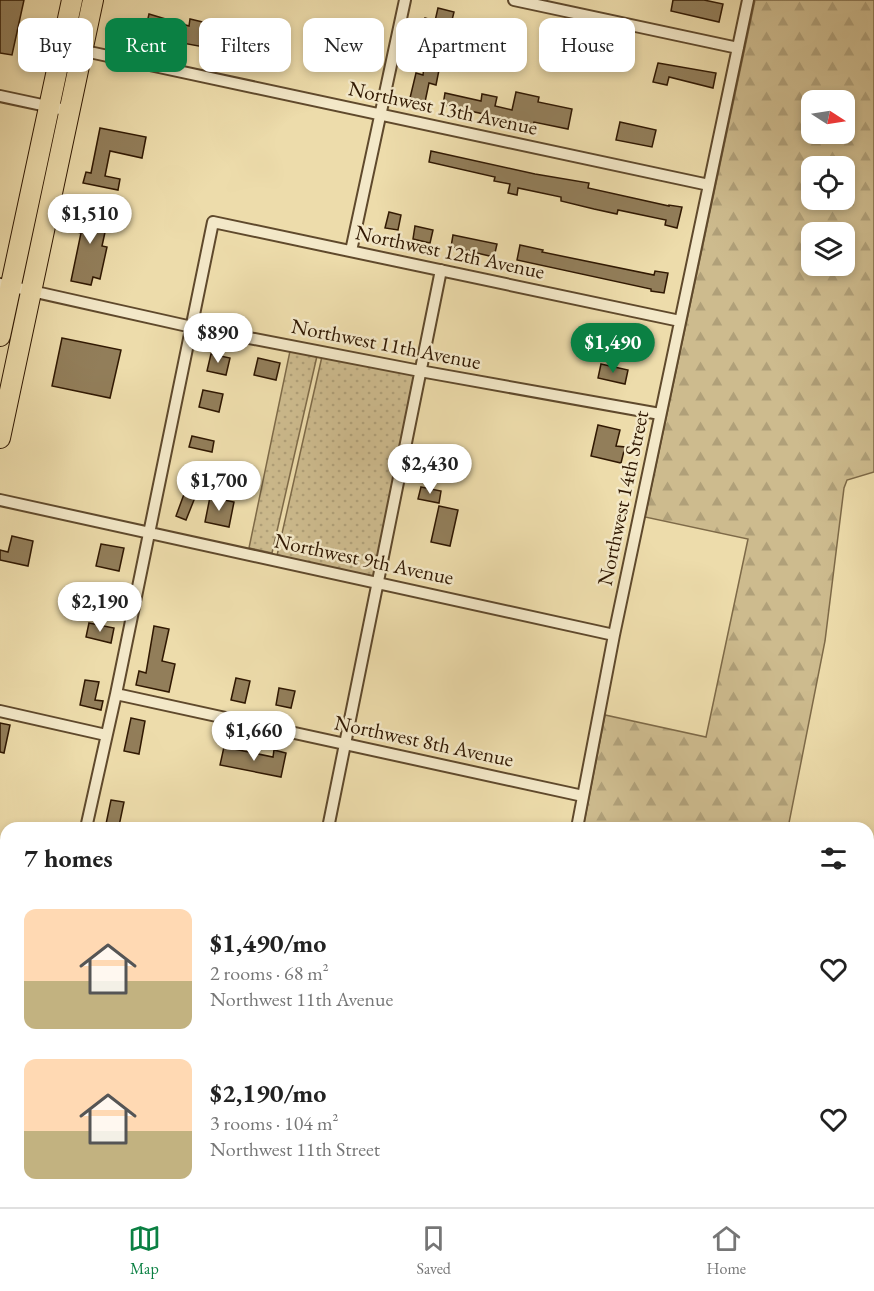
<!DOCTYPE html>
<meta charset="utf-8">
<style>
:root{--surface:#fff;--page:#f6f6f6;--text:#222;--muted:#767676;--line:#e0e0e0;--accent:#0b8043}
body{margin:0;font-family:"EB Garamond",serif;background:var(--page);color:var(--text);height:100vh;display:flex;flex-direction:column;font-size:22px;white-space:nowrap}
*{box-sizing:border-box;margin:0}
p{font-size:20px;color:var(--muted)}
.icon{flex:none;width:33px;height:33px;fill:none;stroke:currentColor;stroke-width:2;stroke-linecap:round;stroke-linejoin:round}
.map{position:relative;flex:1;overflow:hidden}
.panel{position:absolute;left:0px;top:822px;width:874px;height:386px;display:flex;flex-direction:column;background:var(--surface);border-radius:18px 18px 0 0;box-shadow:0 3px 9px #0003}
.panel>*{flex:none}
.top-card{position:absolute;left:18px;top:18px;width:838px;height:54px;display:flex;gap:12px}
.needle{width:39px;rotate:102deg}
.tools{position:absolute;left:801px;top:90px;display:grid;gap:12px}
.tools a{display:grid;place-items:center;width:54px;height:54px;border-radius:12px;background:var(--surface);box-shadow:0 3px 9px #0003;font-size:30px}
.price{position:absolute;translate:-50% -51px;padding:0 14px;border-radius:21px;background:#fff;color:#222;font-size:20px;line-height:39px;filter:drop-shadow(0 2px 3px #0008)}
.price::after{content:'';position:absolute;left:50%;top:36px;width:18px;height:14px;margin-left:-9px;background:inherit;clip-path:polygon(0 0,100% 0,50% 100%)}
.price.selected{background:var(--accent);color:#fff}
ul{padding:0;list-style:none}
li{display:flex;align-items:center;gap:18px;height:150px;padding:0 24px}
li span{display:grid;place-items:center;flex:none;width:168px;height:120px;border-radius:12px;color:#555}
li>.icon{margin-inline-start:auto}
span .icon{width:72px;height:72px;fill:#fffc;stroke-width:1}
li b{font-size:26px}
h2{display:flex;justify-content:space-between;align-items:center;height:72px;padding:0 24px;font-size:26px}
.chip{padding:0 21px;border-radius:12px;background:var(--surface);box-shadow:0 3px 9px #0003;font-size:21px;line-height:54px}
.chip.selected{background:var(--accent);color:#fff}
.menu{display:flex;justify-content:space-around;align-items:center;height:84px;border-top:2px solid var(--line);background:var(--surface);font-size:16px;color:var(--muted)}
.menu a{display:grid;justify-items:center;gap:3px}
.menu .selected{color:var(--accent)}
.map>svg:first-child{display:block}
</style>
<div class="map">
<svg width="874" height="1207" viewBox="0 0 874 1207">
<defs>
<pattern id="forest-firs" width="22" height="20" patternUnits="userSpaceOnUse" patternTransform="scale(1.5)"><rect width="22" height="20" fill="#cdbb8e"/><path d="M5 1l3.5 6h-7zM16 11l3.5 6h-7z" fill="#b0a079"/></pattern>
<pattern id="park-dots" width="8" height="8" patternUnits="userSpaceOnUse" patternTransform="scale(1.5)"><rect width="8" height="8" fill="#cdbb8e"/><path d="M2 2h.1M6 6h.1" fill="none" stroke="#b0a079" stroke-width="1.8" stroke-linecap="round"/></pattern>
</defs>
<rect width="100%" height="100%" fill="#eddcab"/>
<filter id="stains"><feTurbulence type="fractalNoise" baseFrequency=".00333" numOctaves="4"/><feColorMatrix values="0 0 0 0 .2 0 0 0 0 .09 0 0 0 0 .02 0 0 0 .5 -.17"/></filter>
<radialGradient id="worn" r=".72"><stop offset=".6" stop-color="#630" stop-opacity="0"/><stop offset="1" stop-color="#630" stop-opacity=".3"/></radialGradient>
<!-- forest -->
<path fill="url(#forest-firs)" stroke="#7e6a48" stroke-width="1.5" fill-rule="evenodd" d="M755 0H874V472L847 480 844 488 825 641 788 828H583L605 715 706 737 748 539 645 517ZM844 100V134H812V100ZM844 166V200H812V166ZM812 232H844V266H812Z
M0 988 6 990V1116L0 1115Z
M0 1126 6 1127V1202H47L46 1207H0Z
M869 1136 874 1138V1207H506L507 1202H868Z
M59 1202H495L493 1207H58Z"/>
<!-- park -->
<path fill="url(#park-dots)" stroke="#7e6a48" stroke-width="1.5" d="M290 351 317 356 272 553 249 548Z
M323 352 420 371 379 582 276 560Z"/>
<!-- building -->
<path fill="#927e5a" stroke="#301802" stroke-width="1.5" d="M0 0H24L12 55 0 53Z
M673 0H704L723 4 719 22 671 11Z
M438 8 454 12 452 20 513 35 510 46 449 34 447 43 439 41 438 48 419 44 425 18 435 21Z
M149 14 189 26 190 19 207 23 205 32 234 38 231 52 144 36Z
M550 43 591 52 588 67 547 58Z
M658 63 716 73 713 88 669 77 667 85 653 82Z
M424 66 439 70 436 85 429 83 425 102 410 98 416 73 423 75Z
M516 92 539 97 538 102 572 109 568 129 534 122 533 125 443 105 445 93 481 101 482 94 497 97 495 106 512 110Z
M620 122 656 130 652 147 616 140Z
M100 128 146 137 142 158 110 151 105 176 120 179 118 190 83 183 86 172 91 173Z
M431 151 535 174 589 183 588 188 669 206V205L682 207 677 228 665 225 666 220 618 210 617 214 594 209 561 201V197L518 188 517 195 508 193 510 184 494 181 495 177 429 162Z
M78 207 109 214 102 246 107 247 100 279 93 277 91 285 71 281 81 233 73 231Z
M389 212 401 215 398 230 385 228Z
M415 226 433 230 430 243 413 239Z
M453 235 497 244 494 257 451 247Z
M520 245 543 250 542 252 654 275 655 271 668 273 664 293 651 291V289L517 260Z
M608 334 635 340 632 354 605 348Z
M62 338 121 350 110 398 52 386Z
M211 354 230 358 226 375 207 371Z
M258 358 280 363 276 380 254 375Z
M601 364 628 370 625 384 598 378Z
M203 390 223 394 219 412 199 407Z
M598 425 620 430 616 446 625 447 621 463 591 456Z
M192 436 214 441 212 452 189 447Z
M187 486 198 490 186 520 176 516Z
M421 487 441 491 439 503 418 499Z
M210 497 234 502 229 527 205 522Z
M439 506 458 510 450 546 431 542Z
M12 536 33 541 28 566 0 560V550L8 552Z
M101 544 124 548 119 571 96 566Z
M89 623 114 628 111 643 86 637Z
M154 626 169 629 162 661 175 664 169 692 136 685 139 671 146 673Z
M236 678 250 681 245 703 231 700Z
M85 680 99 682 95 700 103 701 101 710 80 705Z
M279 688 295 691 291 708 276 705Z
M131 718 145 721 139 754 124 751Z
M0 723 10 725 4 753 0 752Z
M224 747 273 757 274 750 286 753 281 777 220 765Z
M111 800 124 802 119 826 106 824Z"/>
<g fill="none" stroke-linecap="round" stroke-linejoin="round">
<defs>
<path id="street" d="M514 0 738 48
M80 50 709 185
M0 96 70 111
M351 251 405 0
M0 284 192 327 420 371 660 414
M0 500 614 635
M116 694 583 796
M0 711 106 735
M86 828 116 694 213 222 680 321
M328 828 441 270
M577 828 614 635 748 0
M0 867 6 868
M0 1120 6 1122
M52 1207 53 1202
M500 1207 501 1202"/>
<path id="highway" d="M0 336 72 0
M0 438 93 0"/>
</defs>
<!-- street casing -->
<use href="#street" stroke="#5f492c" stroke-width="14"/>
<!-- highway casing -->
<use href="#highway" stroke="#301802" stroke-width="22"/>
<!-- street -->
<use href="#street" stroke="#f3e8c8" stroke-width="10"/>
<!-- highway -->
<use href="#highway" stroke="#eddcab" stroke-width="20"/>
</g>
<g text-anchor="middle" stroke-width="5" stroke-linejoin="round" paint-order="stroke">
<!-- street labels -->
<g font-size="21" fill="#301802" stroke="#f3e8c8">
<text transform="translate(443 108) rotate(12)" y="7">Northwest 13th Avenue</text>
<text transform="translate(450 252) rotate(12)" y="7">Northwest 12th Avenue</text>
<text transform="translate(386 344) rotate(11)" y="7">Northwest 11th Avenue</text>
<text transform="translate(623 498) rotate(-78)" y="7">Northwest 14th Street</text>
<text transform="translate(364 559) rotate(12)" y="7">Northwest 9th Avenue</text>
<text transform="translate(424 741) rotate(12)" y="7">Northwest 8th Avenue</text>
</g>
</g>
<rect width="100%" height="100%" filter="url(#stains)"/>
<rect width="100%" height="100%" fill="url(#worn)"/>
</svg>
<div class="tools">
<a><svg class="needle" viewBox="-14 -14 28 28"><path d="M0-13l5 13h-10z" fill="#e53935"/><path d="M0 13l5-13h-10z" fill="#767676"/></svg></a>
<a><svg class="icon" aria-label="locate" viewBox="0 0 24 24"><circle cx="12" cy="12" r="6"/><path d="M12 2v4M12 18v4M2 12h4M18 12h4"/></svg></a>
<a><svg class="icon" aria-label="layers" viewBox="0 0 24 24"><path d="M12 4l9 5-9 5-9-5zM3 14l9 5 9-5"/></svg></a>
</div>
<b class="price" style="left:90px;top:245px">$1,510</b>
<b class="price" style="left:218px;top:364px">$890</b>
<b class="price selected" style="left:613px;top:374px">$1,490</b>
<b class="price" style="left:430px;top:495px">$2,430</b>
<b class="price" style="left:219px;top:512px">$1,700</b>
<b class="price" style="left:100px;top:633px">$2,190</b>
<b class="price" style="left:254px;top:762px">$1,660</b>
<div class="top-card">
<a class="chip">Buy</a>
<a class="chip selected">Rent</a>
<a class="chip">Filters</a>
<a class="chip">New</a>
<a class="chip">Apartment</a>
<a class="chip">House</a>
</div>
<section class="panel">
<h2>7 homes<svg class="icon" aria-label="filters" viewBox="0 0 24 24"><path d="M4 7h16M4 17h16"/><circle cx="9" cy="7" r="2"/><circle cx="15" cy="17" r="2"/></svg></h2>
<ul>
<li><span style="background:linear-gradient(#ffd9b3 60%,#c2b280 0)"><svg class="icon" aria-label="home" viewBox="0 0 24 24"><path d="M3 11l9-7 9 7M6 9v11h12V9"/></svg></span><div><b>$1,490/mo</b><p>2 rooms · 68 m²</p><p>Northwest 11th Avenue</p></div><svg class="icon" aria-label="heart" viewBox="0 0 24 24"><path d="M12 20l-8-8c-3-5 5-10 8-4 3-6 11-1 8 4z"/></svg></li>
<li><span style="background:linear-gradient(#ffd9b3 60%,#c2b280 0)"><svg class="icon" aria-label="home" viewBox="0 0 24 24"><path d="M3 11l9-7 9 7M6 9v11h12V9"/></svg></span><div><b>$2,190/mo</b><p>3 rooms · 104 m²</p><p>Northwest 11th Street</p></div><svg class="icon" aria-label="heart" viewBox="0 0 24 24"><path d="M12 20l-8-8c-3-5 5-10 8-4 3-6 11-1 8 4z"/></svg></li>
</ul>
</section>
</div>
<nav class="menu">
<a class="selected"><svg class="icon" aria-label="map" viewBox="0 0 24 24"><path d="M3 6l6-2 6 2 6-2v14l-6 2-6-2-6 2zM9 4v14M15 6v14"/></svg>Map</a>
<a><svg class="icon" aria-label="saved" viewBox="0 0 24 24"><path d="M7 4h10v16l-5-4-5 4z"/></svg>Saved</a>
<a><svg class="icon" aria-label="home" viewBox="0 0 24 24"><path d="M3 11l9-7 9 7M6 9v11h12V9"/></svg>Home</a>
</nav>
